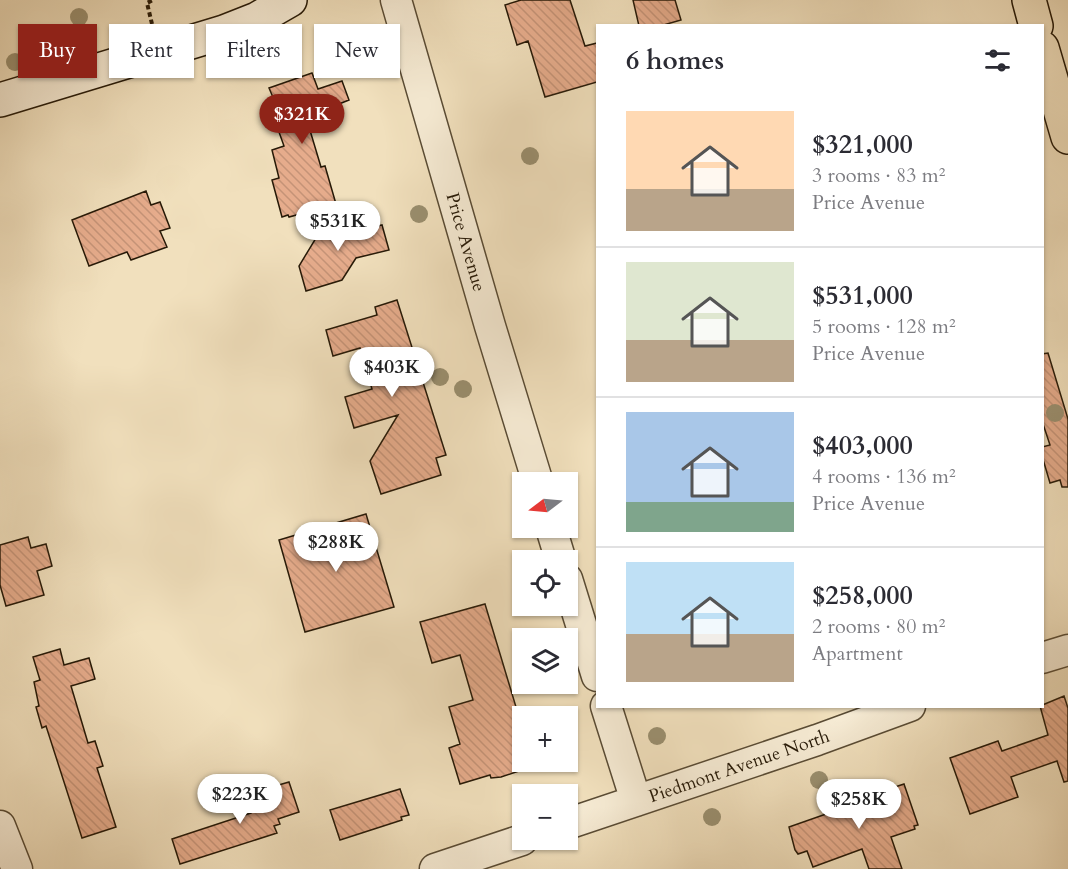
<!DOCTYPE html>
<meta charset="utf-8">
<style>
:root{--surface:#fff;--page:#f7f7f7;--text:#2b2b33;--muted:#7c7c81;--line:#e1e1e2;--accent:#8f2418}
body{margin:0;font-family:Cardo,serif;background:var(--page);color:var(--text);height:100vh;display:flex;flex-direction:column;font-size:22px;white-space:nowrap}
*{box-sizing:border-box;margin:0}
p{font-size:20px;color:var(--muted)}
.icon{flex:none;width:33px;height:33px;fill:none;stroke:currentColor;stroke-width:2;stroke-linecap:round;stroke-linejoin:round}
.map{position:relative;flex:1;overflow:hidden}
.details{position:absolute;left:596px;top:24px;width:448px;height:684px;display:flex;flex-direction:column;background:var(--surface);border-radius:0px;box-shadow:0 2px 4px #0004}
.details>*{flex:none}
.guide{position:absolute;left:18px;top:24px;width:488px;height:54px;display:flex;gap:12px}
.needle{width:39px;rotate:254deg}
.buttons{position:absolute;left:512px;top:472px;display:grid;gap:12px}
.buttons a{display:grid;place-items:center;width:66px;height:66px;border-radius:0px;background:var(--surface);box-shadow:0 2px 4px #0004;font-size:30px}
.price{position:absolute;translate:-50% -51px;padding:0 14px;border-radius:21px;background:#fff;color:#222;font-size:20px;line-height:39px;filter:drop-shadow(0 2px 3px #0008)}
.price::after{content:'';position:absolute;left:50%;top:36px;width:18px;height:14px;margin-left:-9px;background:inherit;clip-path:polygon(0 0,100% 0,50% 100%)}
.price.current{background:var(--accent);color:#fff}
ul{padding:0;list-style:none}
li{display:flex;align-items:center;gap:18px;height:150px;padding:0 30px}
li+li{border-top:2px solid var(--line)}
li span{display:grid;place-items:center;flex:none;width:168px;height:120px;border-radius:0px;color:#555}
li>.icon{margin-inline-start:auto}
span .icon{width:72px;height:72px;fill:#fffc;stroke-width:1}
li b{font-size:26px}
h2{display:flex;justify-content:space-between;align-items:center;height:72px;padding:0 30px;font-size:26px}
.tag{padding:0 21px;border-radius:0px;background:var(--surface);box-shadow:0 2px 4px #0004;font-size:21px;line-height:54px}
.tag.current{background:var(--accent);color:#fff}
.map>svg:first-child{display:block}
</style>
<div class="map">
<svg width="1068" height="869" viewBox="0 0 1068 869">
<defs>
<pattern id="building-back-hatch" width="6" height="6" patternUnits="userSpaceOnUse" patternTransform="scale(1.5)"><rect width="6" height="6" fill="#e6ac8c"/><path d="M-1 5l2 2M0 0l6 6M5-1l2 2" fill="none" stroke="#c59377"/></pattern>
</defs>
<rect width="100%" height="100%" fill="#f1e0bd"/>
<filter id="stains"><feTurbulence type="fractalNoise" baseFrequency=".00333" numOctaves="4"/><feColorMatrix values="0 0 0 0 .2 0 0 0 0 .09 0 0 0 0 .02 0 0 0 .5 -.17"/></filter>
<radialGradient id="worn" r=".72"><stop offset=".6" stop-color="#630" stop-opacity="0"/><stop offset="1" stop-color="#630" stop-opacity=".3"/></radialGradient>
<!-- building -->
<path fill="url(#building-back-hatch)" stroke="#261907" stroke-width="1.5" d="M521 0H570L585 46 597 43V82L545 97 528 41 517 45 505 5Z
M633 0H675L681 20 660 26H639Z
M312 73 318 89 342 81 349 100 306 117 321 167 325 166 336 204 289 217 288 215 282 217 272 180 279 178 272 150 284 146 269 104 275 102 269 88Z
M146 191 151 205 160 202 170 228 160 231 167 247 131 260 127 252 89 266 72 220Z
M336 205 344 232 353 230 354 232 382 225 389 250 356 258 342 280 306 291 299 266Z
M397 300 446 455 436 458 441 475 381 494 370 461 398 415 354 428 345 397 372 389 360 348 333 356 326 330 377 315 375 307Z
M1048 353 1068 419V487H1062L1060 480 1050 483 1042 456V447L1050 445 1042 421V354Z
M366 514 394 607 305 632 279 540Z
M28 537 31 548 46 544 52 566 37 571 44 595 6 606 0 585V545Z
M485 604 522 727V770L501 777 491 778 490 775 460 784 449 748 460 744 449 707 473 700 460 655 432 663 420 622Z
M60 649 64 665 89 658 95 679 71 686 88 743 95 741 103 766 97 768 116 827 82 838 46 726 42 728 36 707 39 706 34 682 40 680 33 657Z
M1064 696 1068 708V781L1064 782 1057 761 1011 777 1018 797 970 814 950 758 998 741 1002 751 1048 735 1040 706Z
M289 782 299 812 278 819 280 824 274 826 277 833 180 864 172 839 251 813 245 795Z
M904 784 918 825 914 826 915 829 891 837 902 869H869L862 849 813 867 807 851 798 854 795 850 789 827 866 800 865 797Z
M400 789 409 815 401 817 402 820 340 840 330 810Z"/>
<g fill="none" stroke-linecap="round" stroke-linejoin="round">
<defs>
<path id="street" d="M396 0 490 326 538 483
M551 528 561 561
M567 579 597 676
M1042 658 1068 650
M606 706 636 801
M567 824 817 740 910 706
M0 826 17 869
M435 869 522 840"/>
<path id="secondary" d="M0 100 224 32 257 19 290 0"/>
<path id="primary" d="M1029 0 1036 26
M1042 48 1068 137"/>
</defs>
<!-- street casing -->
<use href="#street" stroke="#594b34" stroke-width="33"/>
<!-- secondary casing -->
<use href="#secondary" stroke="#261907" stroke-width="36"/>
<!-- primary casing -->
<use href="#primary" stroke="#261907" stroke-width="36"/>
<!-- path -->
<path stroke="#261907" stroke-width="4" stroke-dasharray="4.5 3" stroke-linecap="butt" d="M152 24 147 3 153 0"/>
<!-- street -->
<use href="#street" stroke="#f6ebd4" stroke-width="30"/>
<!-- secondary -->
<use href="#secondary" stroke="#f6ebd4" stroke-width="33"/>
<!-- primary -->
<use href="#primary" stroke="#f1e0bd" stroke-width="33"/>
</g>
<!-- trees -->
<g fill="#9a8f6f">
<circle cx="79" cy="17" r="9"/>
<circle cx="56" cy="38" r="9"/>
<circle cx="368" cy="44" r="9"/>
<circle cx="15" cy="62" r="9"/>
<circle cx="530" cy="156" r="9"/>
<circle cx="419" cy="214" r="9"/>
<circle cx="440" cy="377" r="9"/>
<circle cx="463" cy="389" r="9"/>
<circle cx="1055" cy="413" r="9"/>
<circle cx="657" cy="736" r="9"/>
<circle cx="819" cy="780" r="9"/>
<circle cx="712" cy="817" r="9"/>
</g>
<g text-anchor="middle" stroke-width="6" stroke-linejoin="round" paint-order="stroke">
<!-- street labels -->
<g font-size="18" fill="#261907" stroke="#f6ebd4">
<text transform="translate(466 242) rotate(74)" y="6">Price Avenue</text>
<text transform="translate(739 766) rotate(-19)" y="6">Piedmont Avenue North</text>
</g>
</g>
<rect width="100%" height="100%" filter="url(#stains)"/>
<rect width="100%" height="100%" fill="url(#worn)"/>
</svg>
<div class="buttons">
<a><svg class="needle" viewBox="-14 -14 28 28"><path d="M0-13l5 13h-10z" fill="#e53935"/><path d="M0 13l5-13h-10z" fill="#7c7c81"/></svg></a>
<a><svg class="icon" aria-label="locate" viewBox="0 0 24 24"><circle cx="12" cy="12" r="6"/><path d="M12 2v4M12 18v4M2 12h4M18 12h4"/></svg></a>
<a><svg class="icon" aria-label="layers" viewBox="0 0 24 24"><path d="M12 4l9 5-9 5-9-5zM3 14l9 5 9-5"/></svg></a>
<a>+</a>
<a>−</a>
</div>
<b class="price current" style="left:302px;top:145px">$321K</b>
<b class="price" style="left:338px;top:252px">$531K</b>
<b class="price" style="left:392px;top:398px">$403K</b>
<b class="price" style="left:336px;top:573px">$288K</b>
<b class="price" style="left:240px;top:825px">$223K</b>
<b class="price" style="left:859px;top:830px">$258K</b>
<div class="guide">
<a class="tag current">Buy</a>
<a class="tag">Rent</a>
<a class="tag">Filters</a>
<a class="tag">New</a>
</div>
<section class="details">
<h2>6 homes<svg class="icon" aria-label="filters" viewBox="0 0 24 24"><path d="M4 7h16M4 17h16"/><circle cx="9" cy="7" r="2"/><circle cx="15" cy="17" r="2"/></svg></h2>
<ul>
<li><span style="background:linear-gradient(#ffd9b3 65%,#b9a48a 0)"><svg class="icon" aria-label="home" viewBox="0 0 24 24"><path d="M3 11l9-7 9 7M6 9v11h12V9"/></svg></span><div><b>$321,000</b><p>3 rooms · 83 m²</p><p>Price Avenue</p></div></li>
<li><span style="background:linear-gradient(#dfe7d0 65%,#b9a48a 0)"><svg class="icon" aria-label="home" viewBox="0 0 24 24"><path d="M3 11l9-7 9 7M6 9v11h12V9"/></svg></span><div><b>$531,000</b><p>5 rooms · 128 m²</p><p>Price Avenue</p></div></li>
<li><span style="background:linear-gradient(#a9c7e8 75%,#7fa58c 0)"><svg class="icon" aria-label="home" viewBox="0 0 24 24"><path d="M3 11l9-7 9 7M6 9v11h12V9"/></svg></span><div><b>$403,000</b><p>4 rooms · 136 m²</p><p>Price Avenue</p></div></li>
<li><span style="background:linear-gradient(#bfe0f5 60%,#b9a48a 0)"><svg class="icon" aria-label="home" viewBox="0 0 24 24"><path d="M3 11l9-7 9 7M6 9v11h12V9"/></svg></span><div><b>$258,000</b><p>2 rooms · 80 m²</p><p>Apartment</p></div></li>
</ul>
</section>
</div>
